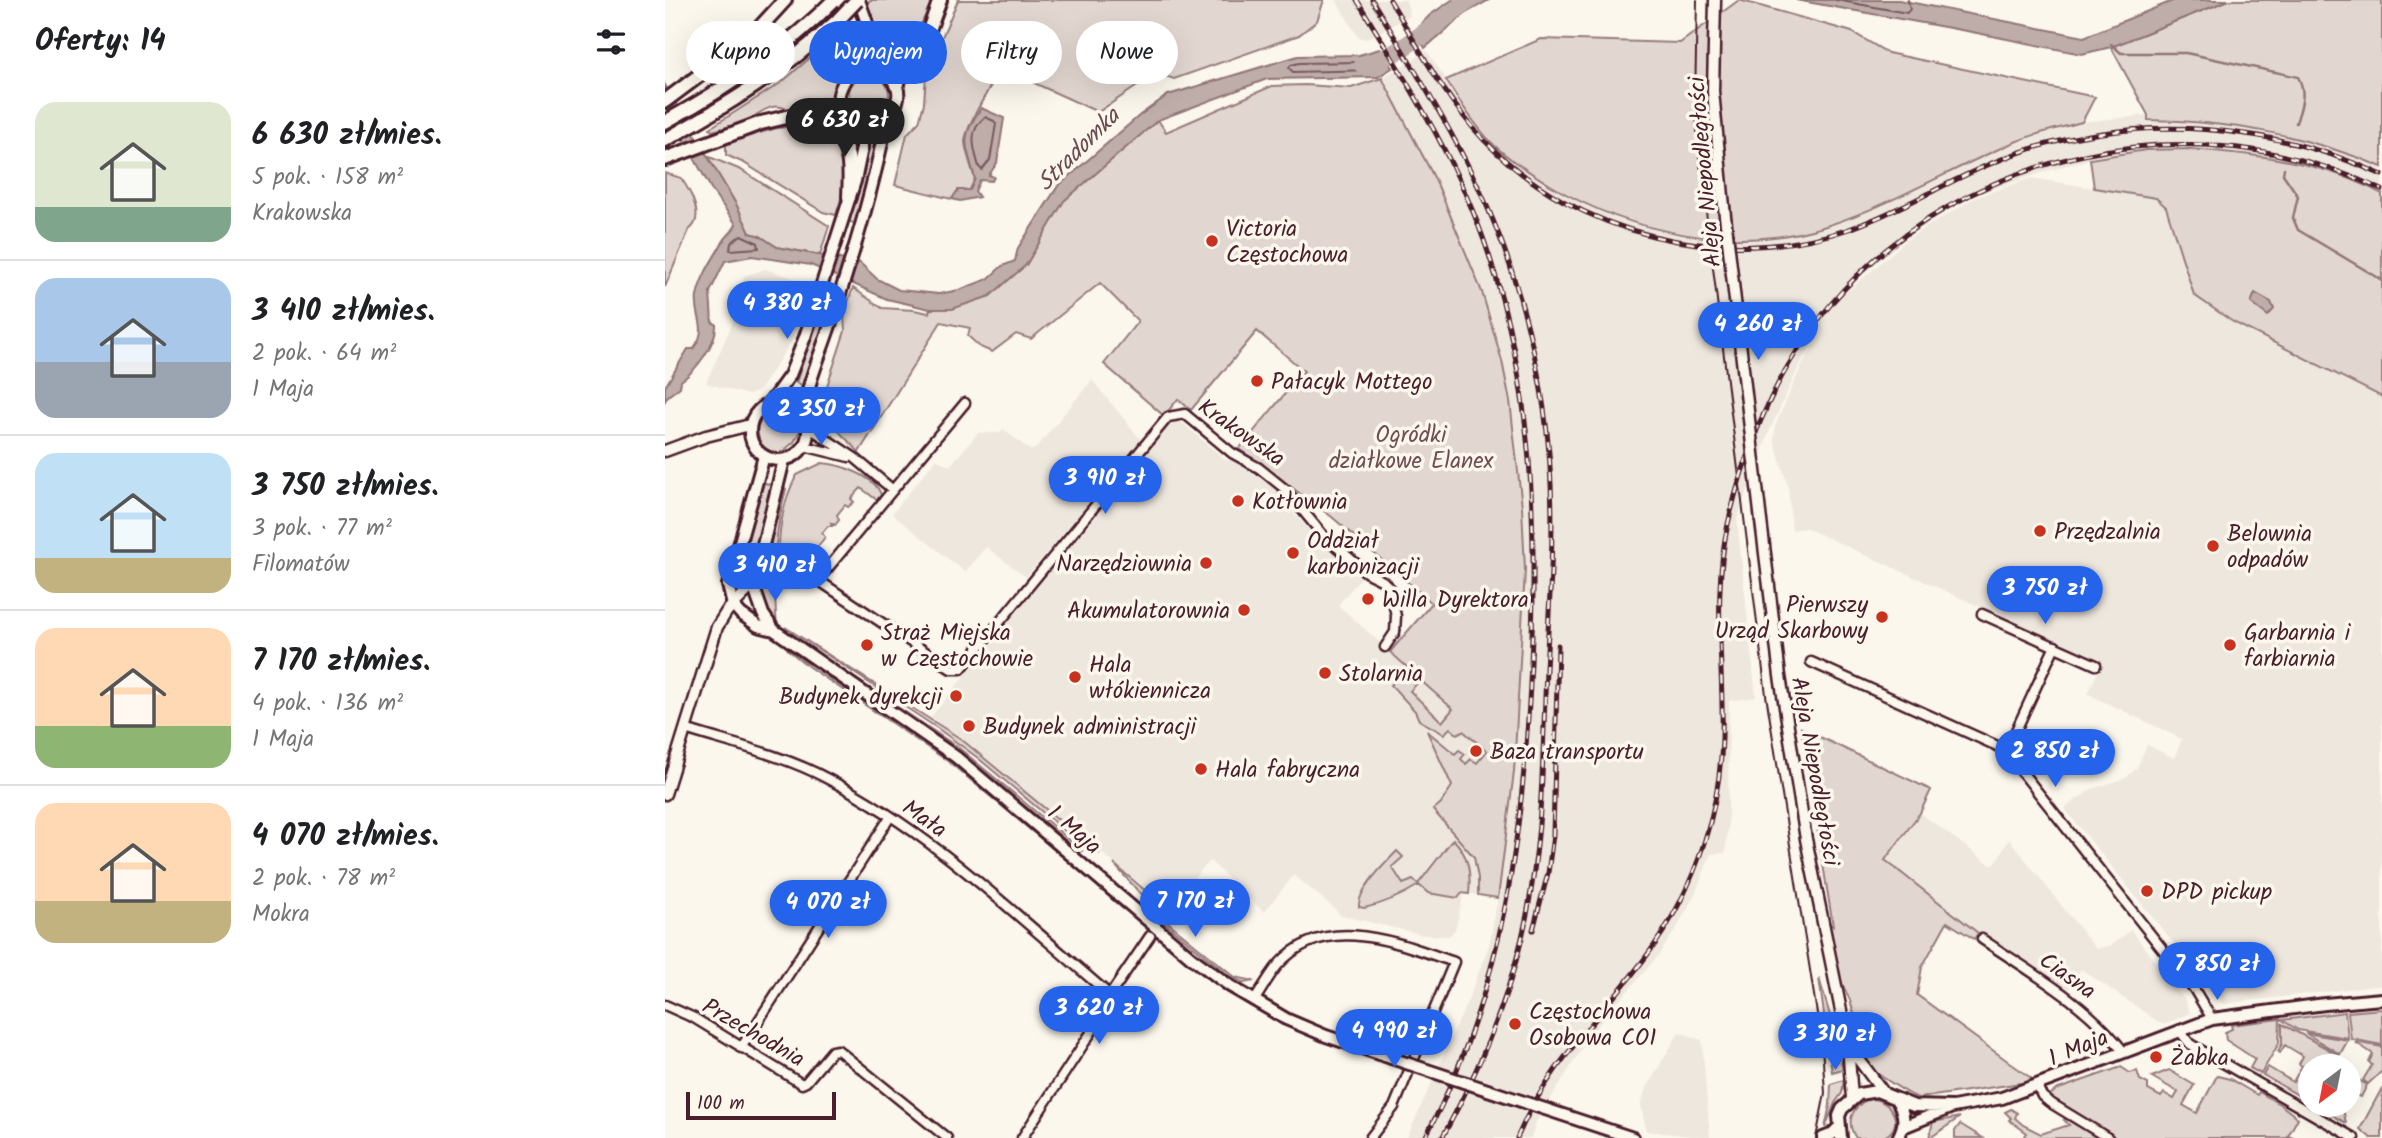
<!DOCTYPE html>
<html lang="pl">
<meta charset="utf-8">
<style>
:root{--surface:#fff;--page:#f2f2f2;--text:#202124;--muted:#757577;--line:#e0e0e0;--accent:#2563eb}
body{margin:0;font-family:Kalam,sans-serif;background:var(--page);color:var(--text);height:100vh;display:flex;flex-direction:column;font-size:26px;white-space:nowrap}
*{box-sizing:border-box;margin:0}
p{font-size:23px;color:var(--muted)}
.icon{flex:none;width:38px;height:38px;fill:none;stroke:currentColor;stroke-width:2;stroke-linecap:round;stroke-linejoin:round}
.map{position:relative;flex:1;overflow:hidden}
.drawer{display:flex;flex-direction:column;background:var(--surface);width:665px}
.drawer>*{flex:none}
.top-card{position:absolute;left:21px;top:21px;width:665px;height:63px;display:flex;gap:14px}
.needle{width:46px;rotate:212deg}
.fabs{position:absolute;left:1633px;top:1054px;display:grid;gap:14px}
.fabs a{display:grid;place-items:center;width:63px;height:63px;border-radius:50%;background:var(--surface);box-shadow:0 7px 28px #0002;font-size:35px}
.scale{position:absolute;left:21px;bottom:18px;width:150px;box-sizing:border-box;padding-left:7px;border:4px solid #4a1f2b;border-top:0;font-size:19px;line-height:24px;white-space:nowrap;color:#4a1f2b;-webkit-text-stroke:5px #fbf7ec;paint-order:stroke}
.price{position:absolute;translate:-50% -60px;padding:0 16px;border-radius:24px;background:var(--accent);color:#fff;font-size:23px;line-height:46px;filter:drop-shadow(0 2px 4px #0008)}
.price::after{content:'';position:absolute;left:50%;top:42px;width:21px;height:16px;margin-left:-10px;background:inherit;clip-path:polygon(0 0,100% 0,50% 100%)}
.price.on{background:#222;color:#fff}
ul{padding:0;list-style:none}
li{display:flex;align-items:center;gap:21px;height:175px;padding:0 35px}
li+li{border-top:2px solid var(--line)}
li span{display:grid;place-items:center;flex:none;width:196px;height:140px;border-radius:21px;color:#555}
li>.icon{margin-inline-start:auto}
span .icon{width:84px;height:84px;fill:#fffc;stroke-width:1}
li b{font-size:30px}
h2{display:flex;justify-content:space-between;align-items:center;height:84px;padding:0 35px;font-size:30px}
.tag{padding:0 24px;border-radius:32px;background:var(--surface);box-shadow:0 7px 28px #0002;font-size:24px;line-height:63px}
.tag.on{background:var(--accent);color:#fff}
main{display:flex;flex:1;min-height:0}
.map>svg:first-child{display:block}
</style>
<main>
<section class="drawer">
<h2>Oferty: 14<svg class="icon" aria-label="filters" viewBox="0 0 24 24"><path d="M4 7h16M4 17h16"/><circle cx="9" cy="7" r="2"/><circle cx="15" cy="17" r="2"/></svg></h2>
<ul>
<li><span style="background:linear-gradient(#dfe7d0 75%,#7fa58c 0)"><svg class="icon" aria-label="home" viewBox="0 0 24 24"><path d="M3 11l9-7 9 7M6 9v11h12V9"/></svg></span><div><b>6 630 zł/mies.</b><p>5 pok. · 158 m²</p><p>Krakowska</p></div></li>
<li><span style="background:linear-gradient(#a9c7e8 60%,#9aa5b1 0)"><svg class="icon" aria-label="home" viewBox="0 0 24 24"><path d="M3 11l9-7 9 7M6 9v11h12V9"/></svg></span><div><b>3 410 zł/mies.</b><p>2 pok. · 64 m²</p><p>1 Maja</p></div></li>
<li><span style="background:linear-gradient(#bfe0f5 75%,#c2b280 0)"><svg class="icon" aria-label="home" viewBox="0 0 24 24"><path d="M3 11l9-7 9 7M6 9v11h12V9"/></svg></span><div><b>3 750 zł/mies.</b><p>3 pok. · 77 m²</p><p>Filomatów</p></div></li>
<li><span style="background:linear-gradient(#ffd9b3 70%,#8fb573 0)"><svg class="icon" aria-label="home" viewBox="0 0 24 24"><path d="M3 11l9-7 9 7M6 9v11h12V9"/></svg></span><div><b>7 170 zł/mies.</b><p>4 pok. · 136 m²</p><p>1 Maja</p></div></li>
<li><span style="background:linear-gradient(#ffd9b3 70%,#c2b280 0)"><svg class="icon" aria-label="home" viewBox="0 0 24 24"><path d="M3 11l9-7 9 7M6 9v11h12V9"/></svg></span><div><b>4 070 zł/mies.</b><p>2 pok. · 78 m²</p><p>Mokra</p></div></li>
</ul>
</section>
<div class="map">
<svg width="1717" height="1138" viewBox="0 0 1717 1138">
<rect width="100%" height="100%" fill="#fbf7ec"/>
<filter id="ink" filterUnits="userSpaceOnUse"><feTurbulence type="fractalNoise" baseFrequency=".0143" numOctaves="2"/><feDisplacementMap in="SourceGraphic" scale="14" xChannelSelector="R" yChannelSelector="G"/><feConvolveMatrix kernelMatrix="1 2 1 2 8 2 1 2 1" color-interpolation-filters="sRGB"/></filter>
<g filter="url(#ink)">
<!-- built -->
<path fill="#eee7de" d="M671 0H741L745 16 701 39 693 37Z
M762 51 825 142 864 172 910 199 963 222 1021 235 1071 239 1199 211 1353 141 1417 122 1483 115V120H1531L1635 138 1717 167V194L1677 176 1627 162 1581 153 1524 149 1481 150 1425 159 1382 171 1307 196 1243 237 1205 268 1181 293 1244 238 1309 198 1366 178 1491 198 1501 207 1529 295 1568 322 1717 397V985L1558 1004 1399 808 1427 789 1461 778 1472 768 1482 745 1509 758 1517 739 1423 694 1437 662 1141 528 1127 530 1123 486 1109 440 1110 426 1136 367 1159 326 1134 366 1105 430 1072 519 1091 697 1064 701 1063 828 1060 853 1046 854 1030 894 1013 926 993 956 934 1024 921 1042 871 1122 866 1138H742L804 998 824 945 833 898 799 893 790 930 784 936 759 935 675 915 670 909 629 875 599 912 545 861 503 906 266 717 506 423 514 420 562 461 566 458 608 484 630 515 697 576 673 605 799 718 851 744 860 570 857 507 845 401 837 361 817 292 771 181 717 78Z
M100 269 146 284 129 338 93 392 83 395 41 383 71 315 79 276Z
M427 380 477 441 361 577 321 547 300 572 227 514 271 459 285 466 313 433H334L338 429 365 450 370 449Z
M1255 813 1326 865 1331 862 1344 839 1431 949 1447 945 1466 930 1520 1000 1525 1013 1498 1025 1416 969 1402 992 1313 933 1220 860Z
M1014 1032 1037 1040 1045 1138 981 1131 976 1105 980 1091Z"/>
<!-- green -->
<path fill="#e2d7d0" stroke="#967b7e" stroke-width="2" fill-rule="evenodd" d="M205 0H267L246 48 234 64 230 73 216 60 212 52 202 4Z
M293 0H659L652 21 634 35 509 79 492 73 433 112 336 68C327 84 300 127 300 142 301 154 307 168 310 179L305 190H293L287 199 230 185 242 134 254 122 259 103 261 74Z
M1074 0 1187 32 1223 53 1430 97 1417 122C1395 128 1371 133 1350 142 1287 168 1227 205 1161 226 1068 255 966 233 885 185 865 172 841 158 825 141 808 123 794 101 781 80L876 39 1015 43Z
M1564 0H1717V167C1640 135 1566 121 1483 120V115L1446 47Z
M182 26C184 33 186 42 186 49 187 66 170 78 169 99L122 109C104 101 95 115 80 121 70 126 58 128 47 131L45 128 117 82Z
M184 95a20 20 0 1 1 40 0a20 20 0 1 1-40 0Z
M717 78 771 181 817 292 837 361 845 401 857 507 860 570 849 772 833 898 813 895V878L809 857 768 810 776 803 787 786 762 731 790 754 794 750 800 754 796 759 801 764 806 759 812 763 822 751 798 731 792 734 785 728 779 734 754 720 750 711 726 685 742 667 725 652 767 603 667 517 574 449 639 371 592 331 526 410 513 399 499 416 439 364 473 321 435 283 366 339 351 334 327 352 315 347 303 336 305 328 276 322 194 452C179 434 156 423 162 396L159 395 180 331 179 313 188 288 217 308 249 310 264 313 265 309H287L361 265 398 201 493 120 501 132 607 86 640 85 686 88ZM755 680 788 709 777 722 745 691Z
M155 112C191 111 193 133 191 161L182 138 145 114Z
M133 126C185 136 186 172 171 215L158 212 79 163 61 155V143L112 128Z
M209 128 208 159 191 224 183 221 199 168 202 130Z
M1524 149C1591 154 1658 161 1717 194V397L1568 322 1529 295 1501 207 1491 198 1429 188 1425 159 1481 150Z
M42 156 76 170 164 226 155 255 112 247 95 236 85 233 71 204Z
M0 173 16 178C25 191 41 218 24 230L0 287Z
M162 288 169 290 139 386 131 383Z
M113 408C127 409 133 415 136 429L129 442 113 455 99 449C87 431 92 415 113 408Z
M157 463C174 464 211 476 216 495L212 500 196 488 186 499 189 502 183 507 180 505 172 515 174 520 170 525 166 523 167 526H163L157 533 160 537 147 554 133 549 127 566 142 571 148 564 155 570 154 571 122 573 121 575H113C113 542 115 504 132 475Z
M97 482 106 485 83 581 71 597 68 580 71 567Z
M118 488 121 489C108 537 108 580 112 627L102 611 96 587Z
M120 627 296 739 435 854 400 831 313 758 272 728Z
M122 649 298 770 429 880 458 909 422 877 284 762 144 667Z
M194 681 294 748 418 851 410 848 294 751Z
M1136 728 1266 790 1255 813 1220 860 1313 933 1309 939 1282 922 1257 967 1252 995 1370 1081 1254 1098C1247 1097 1212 1074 1205 1068L1185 1000 1173 975 1164 924 1168 926Z
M788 839C804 855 806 872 804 894L797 893 793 898 763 893 754 885C736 896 719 904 699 908L694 907C692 890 721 863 732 851L738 857 727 867 738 884 748 880 753 884Z
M449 864 502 909 499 912 473 891Z
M487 909 570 977 589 981 579 983 566 977 484 910Z
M1154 978 1169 1029 1178 1069 1167 1072Z
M1717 1009V1045L1686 1039 1683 1012Z
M1680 1012 1683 1038 1633 1030 1617 1020Z
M1615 1019 1614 1043 1596 1074 1585 1068 1590 1059 1561 1040 1560 1032 1567 1029 1566 1025Z
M1617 1024 1674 1055 1669 1066H1645V1102L1598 1075 1603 1067 1628 1082 1637 1066 1634 1064 1638 1056 1620 1045 1615 1053 1613 1051 1617 1044Z
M1640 1033 1683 1040 1675 1054Z
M1690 1042 1717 1047V1071L1703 1084 1698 1080 1707 1065 1704 1062 1708 1054Z
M1456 1067 1465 1073 1472 1071 1475 1080 1483 1084V1090L1496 1097 1499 1093 1509 1099 1513 1092 1487 1077 1504 1070 1529 1085 1518 1105 1532 1113 1552 1076 1565 1079 1592 1095 1594 1092 1616 1105 1633 1118 1623 1136 1628 1138H1451L1384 1096 1391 1090Z
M1684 1074 1702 1085 1696 1097 1689 1094 1684 1103Z
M1179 1080 1177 1093 1170 1103 1160 1128 1165 1105 1166 1084Z
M1717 1088V1138H1706L1695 1129Z
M1205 1099C1227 1099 1241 1126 1219 1137 1212 1138 1200 1138 1191 1138 1180 1122 1187 1105 1205 1099Z
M1648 1104H1677L1681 1123Z
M1346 1109 1352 1113 1350 1118 1358 1125 1376 1134 1404 1125 1399 1120 1405 1118 1437 1138H1363L1360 1136 1362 1133 1344 1120 1346 1118 1340 1112Z
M1295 1117 1265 1138H1264L1268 1122Z
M1295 1124 1318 1138H1290V1131Z"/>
<!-- water -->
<path fill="#bfadaa" stroke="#907477" stroke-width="2" d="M787 0H824L801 13 760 48 750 31 765 15Z
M1131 0H1234L1419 37 1510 0H1564L1446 47 1417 54 1307 32Z
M715 49 727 68 713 77 602 79 493 120 399 201 361 265 325 296 287 309H265L222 299 146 265 87 256 60 261 45 292 47 322 51 324C52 344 30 371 16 381L15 387 3 396 0 401V387L23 349H28C45 327 29 318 32 296 36 276 48 259 58 242 62 235 68 232 71 224L48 192 0 106V85L71 204 85 233 95 236 112 247 195 263 212 279 234 290 274 294 294 290 323 279 337 266 350 261 353 248 393 186 475 115 503 95 633 56 694 55Z
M316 108 339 118 332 163 324 175 329 177 327 181 315 180 310 191 314 197 295 201 287 199 293 190H305L310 179C301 143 294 140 316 108Z
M1590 293 1606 302 1609 309 1603 316 1586 303Z"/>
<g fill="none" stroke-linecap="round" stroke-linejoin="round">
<!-- shore -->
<path stroke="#79585e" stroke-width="2" d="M1171 0 1242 13 1245 9 1243 0
M710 58 716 65 710 70 628 72 624 68 626 65 634 63 694 62Z
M320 117 329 121 331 124 325 160 317 170 314 167C309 149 302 131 320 117Z
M76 235 93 243 94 248 65 250 66 243Z"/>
<!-- stream -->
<path stroke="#907477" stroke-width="2.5" d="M1446 44 1456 53H1521L1633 77C1642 93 1636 107 1631 123
M1619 168 1618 174 1633 196 1628 218 1633 230 1717 280"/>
<!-- river -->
<path stroke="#bfadaa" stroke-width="18" d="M698 65C734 59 773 19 805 0"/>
<defs>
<path id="minor" d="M143 427 190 458 228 490
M139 446 184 457
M123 580H153L286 669H296L503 417 520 414 567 453 594 468 620 489 658 535 702 573 718 581 725 588 731 616 730 632 720 647
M153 580 300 403
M1317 614 1431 665
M1146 662 1330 745 1341 752 1529 989 1547 1019
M20 729C67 744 118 755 161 778 267 832 355 919 445 995
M1341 752 1390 646
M1317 939C1367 973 1421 1003 1459 1052
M589 1001C597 989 604 976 613 965 660 911 733 943 789 962L729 1107 705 1138
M0 1005 29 1018 137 1084 141 1082 167 1051 173 1050 282 1138
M1514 1030 1525 1044 1689 1138
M76 1048 225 817
M1372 1086 1377 1096 1384 1102 1443 1138
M357 1138 433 1022 445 995 485 936"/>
<path id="tertiary" d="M1050 0 1048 91 1059 207
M0 451 41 436 85 425
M1096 521 1115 676 1141 839 1183 1045 1187 1098
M0 794 52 627 62 611 88 585
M1183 1045 1218 1092"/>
<path id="secondary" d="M176 0C185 16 195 37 191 56 188 76 161 93 181 114 187 120 196 124 205 124 215 124 222 120 227 112 246 82 217 76 209 57 205 49 206 39 204 31 202 20 197 10 194 0
M85 431a29 29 0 1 1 58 0a29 29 0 1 1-58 0Z
M104 404 125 375 140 337 190 181 197 148V123
M138 414C143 380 158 349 168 316 189 251 209 186 222 118
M99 456 63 585 68 605 76 614 93 626 109 630 291 757 527 958 565 986 621 1019 661 1036 726 1058
M109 630 98 614 88 585 119 460
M1231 1099C1240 1113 1241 1124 1233 1138
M880 1109 968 1138
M1238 1127 1287 1107
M1158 1138 1166 1135 1174 1127
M1176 1138 1174 1116 1177 1109 1194 1094 1212 1091 1249 1106 1288 1107 1337 1098 1547 1019 1660 1004 1717 999"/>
<path id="primary" d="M231 85 264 30 275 0
M0 101 87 36 120 0
M141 115C149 119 159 123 166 129 188 146 185 172 184 197
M0 122C60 89 121 49 169 0
M0 140C64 104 117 72 171 22
M0 159 96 123 126 116 141 115 154 107 175 106"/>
</defs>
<!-- minor casing -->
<use href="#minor" stroke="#4a1f2b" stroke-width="13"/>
<!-- tertiary casing -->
<use href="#tertiary" stroke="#4a1f2b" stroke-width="15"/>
<!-- secondary casing -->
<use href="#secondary" stroke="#4a1f2b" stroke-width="16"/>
<!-- primary casing -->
<use href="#primary" stroke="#4a1f2b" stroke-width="18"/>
<!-- minor -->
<use href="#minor" stroke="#fbf7ec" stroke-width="8"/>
<!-- tertiary -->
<use href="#tertiary" stroke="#fbf7ec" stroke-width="10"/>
<!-- secondary -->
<use href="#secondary" stroke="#fbf7ec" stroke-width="10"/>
<!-- primary -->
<use href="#primary" stroke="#fbf7ec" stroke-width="12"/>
<!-- tram -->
<path stroke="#4a1f2b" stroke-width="2" d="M1032 0 1030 101 1034 155 1101 695 1157 1045 1160 1093 1151 1138"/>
<defs>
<path id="rail" d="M692 0C742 82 794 163 824 255 868 388 872 525 866 663 859 827 839 991 760 1138
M707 0C760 87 816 174 847 272 869 340 883 412 886 484 889 546 884 608 881 670 878 743 878 818 866 891 853 979 819 1061 777 1138
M725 0C754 48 780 99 819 140 911 236 1059 271 1184 229 1246 207 1301 169 1365 149 1480 114 1608 124 1717 175
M868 930 883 873 888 835 893 645
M852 1138C882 1066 934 1019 980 958 1006 924 1026 884 1039 843 1050 809 1056 773 1057 738 1059 666 1047 594 1063 524 1081 445 1113 367 1166 304 1299 147 1532 100 1717 190"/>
</defs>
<!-- rail casing -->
<use href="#rail" stroke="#4a1f2b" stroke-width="5"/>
<!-- rail -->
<use href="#rail" stroke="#fbf7ec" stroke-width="2.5" stroke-dasharray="8" stroke-linecap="butt"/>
<defs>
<path id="tertiary-bridge" d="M1059 207 1096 521"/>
<path id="secondary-bridge" d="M726 1058 880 1109"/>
<path id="primary-bridge" d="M171 22 192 0"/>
</defs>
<!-- tertiary-bridge casing -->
<use href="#tertiary-bridge" stroke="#4a1f2b" stroke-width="15" stroke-linecap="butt"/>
<!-- secondary-bridge casing -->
<use href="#secondary-bridge" stroke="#4a1f2b" stroke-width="16" stroke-linecap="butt"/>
<!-- primary-bridge casing -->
<use href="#primary-bridge" stroke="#4a1f2b" stroke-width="18" stroke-linecap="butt"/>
<!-- tertiary-bridge -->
<use href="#tertiary-bridge" stroke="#fbf7ec" stroke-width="10"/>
<!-- secondary-bridge -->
<use href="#secondary-bridge" stroke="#fbf7ec" stroke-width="10"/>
<!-- primary-bridge -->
<use href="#primary-bridge" stroke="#fbf7ec" stroke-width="12"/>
</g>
</g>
<!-- markers -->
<g fill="#c8321e" stroke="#fbf7ec" stroke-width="2.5">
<circle cx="547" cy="241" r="7"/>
<circle cx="592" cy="381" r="7"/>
<circle cx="573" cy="501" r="7"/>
<circle cx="1375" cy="531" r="7"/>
<circle cx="1548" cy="546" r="7"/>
<circle cx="628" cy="553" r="7"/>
<circle cx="541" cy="563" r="7"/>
<circle cx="703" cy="599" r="7"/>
<circle cx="579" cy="610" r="7"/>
<circle cx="1217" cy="617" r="7"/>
<circle cx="202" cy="645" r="7"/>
<circle cx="1565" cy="645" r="7"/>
<circle cx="660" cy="673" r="7"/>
<circle cx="410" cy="677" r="7"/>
<circle cx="291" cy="696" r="7"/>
<circle cx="304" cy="726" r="7"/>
<circle cx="811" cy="751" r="7"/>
<circle cx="536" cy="769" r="7"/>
<circle cx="1482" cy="891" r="7"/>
<circle cx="850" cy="1024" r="7"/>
<circle cx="1491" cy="1057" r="7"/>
</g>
<g text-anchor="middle" stroke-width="7" stroke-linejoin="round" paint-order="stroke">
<!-- street labels -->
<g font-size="23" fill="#4a1f2b" stroke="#fbf7ec">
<text transform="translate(1039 172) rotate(-95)" y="8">Aleja Niepodległości</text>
<text transform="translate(577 432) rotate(35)" y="8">Krakowska</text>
<text transform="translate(1151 771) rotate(80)" y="8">Aleja Niepodległości</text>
<text transform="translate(260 818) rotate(35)" y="8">Mała</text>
<text transform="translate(410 829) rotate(41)" y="8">1 Maja</text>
<text transform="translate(1403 975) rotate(35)" y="8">Ciasna</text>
<text transform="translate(89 1032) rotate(30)" y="8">Przechodnia</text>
<text transform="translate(1413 1047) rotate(-22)" y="8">1 Maja</text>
</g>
<!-- poi labels -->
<g font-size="23" fill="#4a1f2b" stroke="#fbf7ec" text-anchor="start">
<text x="561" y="236">Victoria<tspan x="561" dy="26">Częstochowa</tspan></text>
<text x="606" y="389">Pałacyk Mottego</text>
<text x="587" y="509">Kotłownia</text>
<text x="1389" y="539">Przędzalnia</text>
<text x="1562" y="541">Belownia<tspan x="1562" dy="26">odpadów</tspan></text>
<text x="642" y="548">Oddział<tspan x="642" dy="26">karbonizacji</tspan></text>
<text x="527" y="571" text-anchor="end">Narzędziownia</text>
<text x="717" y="607">Willa Dyrektora</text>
<text x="1203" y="612" text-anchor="end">Pierwszy<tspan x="1203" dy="26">Urząd Skarbowy</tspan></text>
<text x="565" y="618" text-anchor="end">Akumulatorownia</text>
<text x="216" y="640">Straż Miejska<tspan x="216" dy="26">w Częstochowie</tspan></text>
<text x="1579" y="640">Garbarnia i<tspan x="1579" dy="26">farbiarnia</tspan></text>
<text x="424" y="672">Hala<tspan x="424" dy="26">włókiennicza</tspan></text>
<text x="674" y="681">Stolarnia</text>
<text x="277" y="704" text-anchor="end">Budynek dyrekcji</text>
<text x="318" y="734">Budynek administracji</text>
<text x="825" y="759">Baza transportu</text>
<text x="550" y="777">Hala fabryczna</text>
<text x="1496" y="899">DPD pickup</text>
<text x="864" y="1019">Częstochowa<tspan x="864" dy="26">Osobowa CO1</tspan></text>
<text x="1505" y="1065">Żabka</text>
</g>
<!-- park labels -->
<g font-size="23" fill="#704d54" stroke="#fbf7ec">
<text x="746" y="442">Ogródki<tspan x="746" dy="26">działkowe Elanex</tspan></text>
</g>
<!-- water labels -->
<g font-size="24" font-style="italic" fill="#6d4a51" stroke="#fbf7ec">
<text transform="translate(413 149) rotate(-45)" y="8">Stradomka</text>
</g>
</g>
</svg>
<div class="fabs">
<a><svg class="needle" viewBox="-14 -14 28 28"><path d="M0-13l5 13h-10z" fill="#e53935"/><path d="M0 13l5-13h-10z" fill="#757577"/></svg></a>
</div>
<div class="scale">100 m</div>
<b class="price on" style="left:180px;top:158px">6 630 zł</b>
<b class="price" style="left:122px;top:341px">4 380 zł</b>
<b class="price" style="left:1093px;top:362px">4 260 zł</b>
<b class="price" style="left:156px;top:447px">2 350 zł</b>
<b class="price" style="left:440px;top:516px">3 910 zł</b>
<b class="price" style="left:110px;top:603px">3 410 zł</b>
<b class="price" style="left:1380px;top:626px">3 750 zł</b>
<b class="price" style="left:1390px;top:789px">2 850 zł</b>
<b class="price" style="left:530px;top:939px">7 170 zł</b>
<b class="price" style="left:163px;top:940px">4 070 zł</b>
<b class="price" style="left:1552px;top:1002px">7 850 zł</b>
<b class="price" style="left:434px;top:1046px">3 620 zł</b>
<b class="price" style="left:729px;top:1069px">4 990 zł</b>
<b class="price" style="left:1170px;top:1072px">3 310 zł</b>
<div class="top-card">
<a class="tag">Kupno</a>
<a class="tag on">Wynajem</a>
<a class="tag">Filtry</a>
<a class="tag">Nowe</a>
</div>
</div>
</main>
